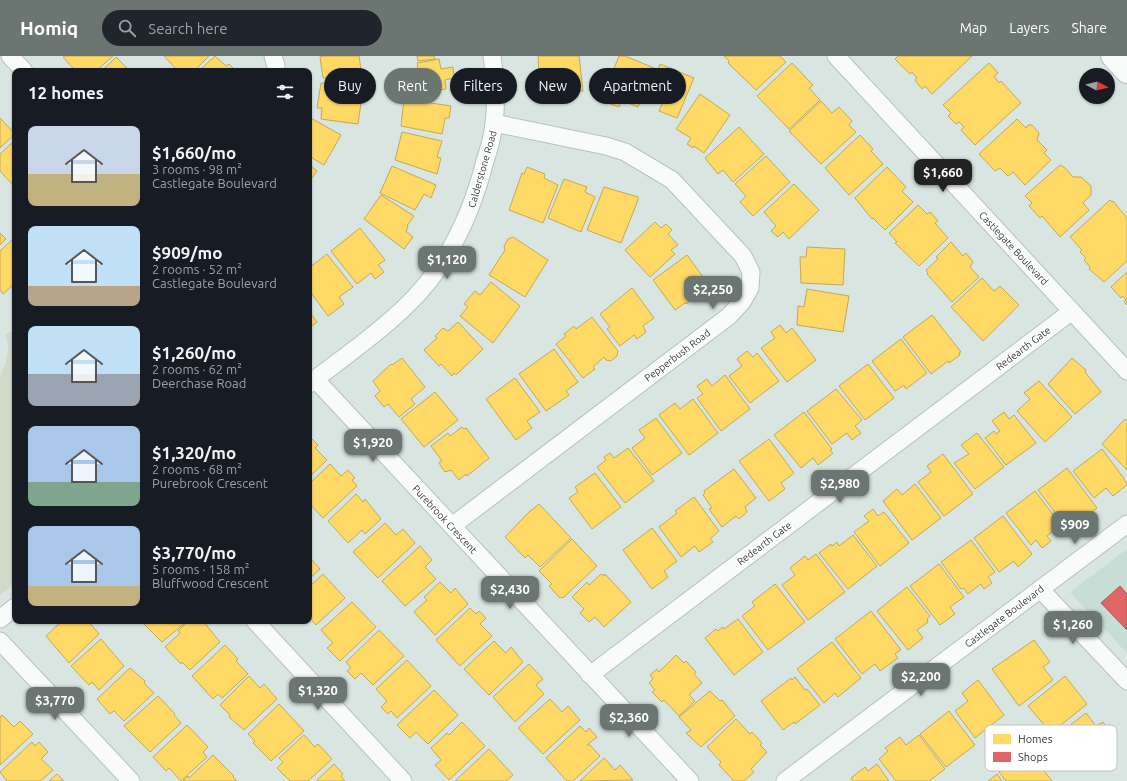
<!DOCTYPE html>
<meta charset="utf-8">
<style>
:root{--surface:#171b24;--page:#20242c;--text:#f1f3f6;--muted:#9ea1a6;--accent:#6b7572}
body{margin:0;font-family:Ubuntu,sans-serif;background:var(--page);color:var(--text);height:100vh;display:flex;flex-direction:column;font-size:15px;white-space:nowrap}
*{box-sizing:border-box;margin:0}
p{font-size:13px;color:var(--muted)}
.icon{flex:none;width:22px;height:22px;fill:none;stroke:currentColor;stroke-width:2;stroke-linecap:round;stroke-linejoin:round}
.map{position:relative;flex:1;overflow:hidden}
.side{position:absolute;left:12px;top:12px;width:300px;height:556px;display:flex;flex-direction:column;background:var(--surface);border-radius:8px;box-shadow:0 1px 3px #0004}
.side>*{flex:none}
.banner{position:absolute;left:324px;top:12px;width:380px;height:36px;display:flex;gap:8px}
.needle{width:26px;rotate:97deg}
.buttons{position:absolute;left:1079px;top:12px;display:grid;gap:8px}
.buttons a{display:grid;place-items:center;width:36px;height:36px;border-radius:50%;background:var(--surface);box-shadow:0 1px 3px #0004;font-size:20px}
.price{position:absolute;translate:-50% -34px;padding:0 9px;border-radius:8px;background:var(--accent);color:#fff;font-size:13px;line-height:26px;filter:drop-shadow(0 1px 2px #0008)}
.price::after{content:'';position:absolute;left:50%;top:24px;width:12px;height:9px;margin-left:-6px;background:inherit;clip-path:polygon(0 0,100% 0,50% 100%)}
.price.current{background:#222;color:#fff}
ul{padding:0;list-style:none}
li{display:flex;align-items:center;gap:12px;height:100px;padding:0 16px}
li span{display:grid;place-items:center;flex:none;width:112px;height:80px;border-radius:8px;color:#555}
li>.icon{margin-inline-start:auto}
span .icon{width:48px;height:48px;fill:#fffc;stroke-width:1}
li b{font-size:17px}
h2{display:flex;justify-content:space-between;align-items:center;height:48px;padding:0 16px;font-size:17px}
.pill{padding:0 14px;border-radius:18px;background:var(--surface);box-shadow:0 1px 3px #0004;font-size:14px;line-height:36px}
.pill.current{background:var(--accent);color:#fff}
header{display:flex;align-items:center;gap:24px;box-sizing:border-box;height:56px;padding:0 20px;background:var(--accent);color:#fff}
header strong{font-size:19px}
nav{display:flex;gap:22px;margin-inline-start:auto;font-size:14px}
.search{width:280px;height:36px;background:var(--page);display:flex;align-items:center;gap:10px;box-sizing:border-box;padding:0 14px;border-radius:22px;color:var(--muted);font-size:15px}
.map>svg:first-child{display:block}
</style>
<header>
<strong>Homiq</strong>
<div class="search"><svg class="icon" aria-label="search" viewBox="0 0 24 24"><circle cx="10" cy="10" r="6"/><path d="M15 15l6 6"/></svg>Search here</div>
<nav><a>Map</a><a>Layers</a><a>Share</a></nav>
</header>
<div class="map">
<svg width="1127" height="725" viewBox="0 0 1127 725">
<rect width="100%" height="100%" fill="#d9e5e1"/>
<!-- built -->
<path fill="#c7ded7" d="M1127 493V597L1070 536Z"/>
<!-- green -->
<path fill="#d1d9c7" d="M15 274V527L0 539V320C7 306 11 293 5 278Z"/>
<!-- homes -->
<path fill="#ffd966" stroke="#c1a958" d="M65 0H113L96 15H70L73 12 63 1Z
M164 0H209L194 15H178Z
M215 0 226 10 229 8 236 15H199Z
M323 0H359L361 14 323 22 320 1Z
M417 0H434L435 3 418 5Z
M538 0H579L583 35 571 36 570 33H567V43H548L545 40 544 30 537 31 535 17H539Z
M619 0H625L654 12 638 51 621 44 619 51 608 47 612 38 605 35Z
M724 0H780L786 6 756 34 728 7 729 5Z
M898 0H972L932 38 925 30 922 33 915 24 917 22 912 16 910 18 895 3Z
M116 1 130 15H101L108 9Z
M439 3 441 13 453 11 454 22 445 24 446 33 412 38 409 19 419 17 417 7Z
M792 7 813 29 809 32 820 44 789 73 757 40Z
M989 7 998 17 994 20 999 27 1001 25 1021 47 975 89 961 74 964 71 959 66 956 68 948 60 951 57 943 49Z
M660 8 694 22 677 62 659 55 664 43 648 39Z
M321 27 363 33 358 68 321 63 322 52H317Z
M700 38 730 59 704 97 694 90 693 92 687 88 691 82 676 73Z
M404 43 451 50 449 62H445L442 78 401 70Z
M821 45 832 57 839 51 852 65 849 69 856 76 821 108 789 75Z
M309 61 341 79 324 109 309 100Z
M0 62 15 78 0 92Z
M1017 63 1026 72 1028 69H1032L1039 77 1037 84 1047 94 1044 97 1051 104 1025 129 1013 116 1008 120 1000 112 995 115 979 98Z
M739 71 764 98 733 126 723 114 718 118 705 102Z
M402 76 442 85 437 101 441 102 437 118 395 104Z
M860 79 873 93 871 95 883 108 849 139 825 112Z
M15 84V131L0 115V98Z
M766 100 790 126 753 160 740 146 746 140 735 128Z
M309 109 317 115 309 126Z
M1060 109 1065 112 1073 121H1081L1091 130V139L1083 147 1089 154 1060 181 1042 160 1040 162 1029 150 1032 147 1025 140Z
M392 110 436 129 431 142 424 138 415 154 380 137Z
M527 111 545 118 544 122 558 129 543 167 509 154 522 117 524 118Z
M887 111 906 131 902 135 913 146 885 174 873 162 872 163 855 142Z
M564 123 587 131 585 136 595 141 581 176 548 162Z
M794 128 819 154 789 183 783 176 778 181 771 175 776 170 764 156Z
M604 131 638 141V144L621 187 587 174Z
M381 139 414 160 407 170 408 171 406 175 413 181 404 193 364 163Z
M1110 144 1112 146 1113 145 1127 162V205L1104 226 1089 213 1090 211 1084 204 1086 202 1080 196 1082 194 1070 181Z
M918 149 927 158 930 156 938 165 935 167 948 182 919 210 895 187 897 186 889 177Z
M655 166 661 172 666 168 672 174 668 178 678 189 671 194 675 198 650 221 625 194Z
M360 172 385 204 378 209 384 216 375 223 371 217 357 228 331 195Z
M0 177 6 183 0 189Z
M513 181 548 204 525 241 489 219 505 194 504 190 508 183Z
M12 184 15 187V227L3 238 0 234V195Z
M951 186 963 200 966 197 973 206 970 211 979 221 952 246 927 218 928 217 926 214 938 203 936 201Z
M807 191 845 193 843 229 801 227 800 201H806Z
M327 198 353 231 339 241 344 248 328 260 309 234V212Z
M687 199 709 229 686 248 685 247 675 254 653 224Z
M1127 216V249L1124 246 1126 244 1123 240 1121 242 1111 231Z
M982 222 994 235 1000 230 1019 249 983 285 951 251Z
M491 226 520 250 493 287 460 260 468 251 464 248 475 235 480 239Z
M632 232 654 262 643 270 646 276 637 283 634 279 620 290 607 273 610 271 600 258Z
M807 233 849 240 843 276 797 269 798 250 804 251Z
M309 255 317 266 309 272Z
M932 259 961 296 959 297 960 299 949 307 948 305 931 318 903 281Z
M592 261 618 295 617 300 611 305 606 304 604 301 593 311 595 313 583 322 556 288 566 280 564 278 574 270 576 273Z
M458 266 483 293 456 319 454 317 452 320 441 308 439 310 424 294 437 282 435 280 443 272 448 275Z
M780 269 786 277 792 272 816 304 787 326 761 292 775 282 771 276Z
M901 283 927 317 906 333 904 329 895 335 872 305Z
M554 293 578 326 566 335 569 339 546 355 519 318Z
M747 295 753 301 757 297 779 325 750 347 729 320 742 310 737 303Z
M402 302 425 331 411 343 415 348 399 361 388 348 384 351 375 340 380 335 373 325 391 308 392 309Z
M1072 302 1086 314 1085 316 1101 336 1075 358 1048 328Z
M868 308 894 342 865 364 839 330Z
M725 319 750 353 721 375 697 342 703 338 697 330 707 323 712 330Z
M515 322 540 356 527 365 532 372 516 384 486 343Z
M1039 325 1072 361 1045 386 1017 355 1030 343 1024 337Z
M836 333 862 364 855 370 861 377 852 384 847 377 832 388 807 355Z
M435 336 458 364 424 391 401 363Z
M693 343 718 377 689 399 659 359 675 347 680 353Z
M804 356 832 393 830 394 833 397 818 409 813 402 801 412 774 379Z
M1004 356 1009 363 1014 359 1036 387 1006 409 985 382 994 375 996 378 1000 375 992 365Z
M656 362 682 397 652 419 632 392 645 382 639 374Z
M1125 363 1127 365V414L1102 388Z
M462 371 464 373 466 372 489 402 467 420 466 418 459 424 451 414 445 416 439 407 442 405 431 390 448 377 450 380Z
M977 377 1004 411 975 433 954 407 969 398 961 389Z
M309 380 318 389 315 392 327 404 309 421Z
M769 383 794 417 781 427 785 433 769 445 739 405Z
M628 392 654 425 625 447 597 411 606 404 604 401 610 397 614 402Z
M1102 393 1123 421 1127 429 1113 440 1106 432 1094 442 1073 415Z
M943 398 973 438 944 460 918 426 931 416 927 410Z
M330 408 341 420 348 414 355 422 352 424 357 430 323 462 309 447V428Z
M1067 412 1097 452 1081 464 1076 457 1063 467 1038 434Z
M734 413 756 442 745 451 747 456 739 463 736 460 722 471 709 453 712 452 703 439 705 437 704 435Z
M595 417 621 451 592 473 569 442 578 436 575 431Z
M915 428 941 462 912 484 883 445 897 433 902 439Z
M1035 435 1061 469 1047 480 1051 485 1042 492 1036 484 1031 489 1006 457Z
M356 438 363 446 365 443 381 463 365 478 362 474 348 487 328 465Z
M694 441 719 475 710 483 713 486 699 496 695 490 681 501 659 471 677 457 675 455Z
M539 448 571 482 540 511 528 499 525 502 505 481 529 456Z
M873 453 878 460 884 456 909 487 880 510 854 476 869 465 864 460Z
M1003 460 1032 498 1018 511 1014 505 999 516 974 482Z
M385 467 396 479 403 473 415 487 378 522 353 496Z
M652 472 677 505 664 515 668 521 652 533 623 494Z
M853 479 877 510 848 533 819 497 831 488 832 490 837 486 839 490Z
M572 483 597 510 563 542 562 541 560 542 549 530 552 528 539 515Z
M971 484 995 516 988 521 992 527 984 533 981 528 968 538 964 532 961 533 941 506Z
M420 490 432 504 425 511 436 523 405 550 382 525Z
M816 498 845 536 808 564 782 529 795 519 790 512 805 500 808 504Z
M309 501 320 513 309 523Z
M939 508 964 541 950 551 955 558 940 569 910 530Z
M323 518 345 542 316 569 309 561V531Z
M601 518 604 520 605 518 631 546 604 571 595 561 589 566 580 557 584 553 572 541 587 526 589 529Z
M440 526 451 537 455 532 468 548 435 579 414 556 427 544 424 541Z
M775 528 805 566 768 594 742 560 755 550 752 546Z
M907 531 930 560 927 563 928 566 917 574 923 582 908 594 877 555Z
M352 546 376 571 340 605 327 592 333 587 321 574Z
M470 552 476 558 479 555 486 562 480 568 492 580 460 610 436 584Z
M871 555 901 594 895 598 898 602 880 615 875 608 862 618 835 583Z
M738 563 763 596 734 619 705 582 716 573 718 575 723 571 724 573Z
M62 565H88L99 578 69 607 46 580Z
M141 565H187L162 586Z
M188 565H203L220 586 190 614 182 606 181 608 165 591 180 577 178 575Z
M379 574 404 600 373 629 361 617 355 623 347 615 351 612 346 606Z
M101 583 124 610 99 634 92 626 89 629 71 610Z
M1034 584 1050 606 1043 611 1053 624 1019 650 992 613Z
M494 585 506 597 511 591 523 606 489 639 464 613Z
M832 586 861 622 838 641 835 637 824 647 797 613Z
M225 589 238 603 236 605 248 618 222 642 218 638 213 643 192 620Z
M676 599 684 607 686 605 696 616 694 618 702 627 689 639 695 645 679 660 664 644 662 646 652 636 655 634 649 627 653 623 650 619 657 613 659 616Z
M407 604 431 630 397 662 391 655 388 658 381 651 387 645 376 633Z
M529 608 543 623 536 629 544 638 515 666 493 641Z
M130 612 145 625 144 627 154 637 124 665 114 655 110 658 97 643Z
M249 620 260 632 264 628 277 643 244 674 229 661 230 659 220 649Z
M1065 620 1087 648 1051 677 1028 650Z
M795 621 805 634 807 633 820 649 795 668 794 666 783 674 761 645 791 622 792 624Z
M978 624 1004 659 975 682 955 655 968 645 962 637Z
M434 634 458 659 428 688 416 676 410 682 397 669Z
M710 635 720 645 722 644 735 660 701 691 686 677 691 674 679 661Z
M158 640 175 658 174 659 181 667 150 696 124 670Z
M550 643 562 656 568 650 580 664 543 698 518 672Z
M279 648 304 675 271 705 253 687 255 685 248 678Z
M949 655 975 689 946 711 920 678Z
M1086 657 1096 670 1103 666 1115 682 1076 712 1053 682Z
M2 659 14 671 20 665 33 678 0 709V661Z
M736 663 750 678 752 676 762 687 760 689 767 696 751 713 754 716 744 725H734L719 709 721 706 707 691Z
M462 666 485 690 449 724 435 709 441 704 431 692 447 677 449 679Z
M187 669 208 691 203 696 207 701 181 725 169 712 166 715 153 701Z
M580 670 586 676 589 672 597 681 587 689H590L600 700 573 725H567L546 702Z
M304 679 315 691 318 688 332 703 308 725H290L277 712 283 706 279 702Z
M919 679 945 713 929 725H896L879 703 888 695 885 692 900 681 906 689Z
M32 686 35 690 39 686 48 696 41 703 53 714 40 725H7L0 716Z
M489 693 513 719 506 725H455Z
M1028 694 1052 725H1006L999 716Z
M213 699 234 720 233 721 237 725H183L188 720 189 722Z
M604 702 615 714 620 709 633 724 580 725Z
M334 708 343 718 341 720 345 725H316Z
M877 708 889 725H853L851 722 865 711 868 715Z
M57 718 64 725H49Z
M997 718 1002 725H988Z"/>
<!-- shops -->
<path fill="#e06666" stroke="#ab5858" d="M1120 530 1127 538V574L1101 547Z"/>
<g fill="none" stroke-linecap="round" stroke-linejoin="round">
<defs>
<path id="minor" d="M10 0 24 15
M273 0 276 10V15
M836 0 1127 315
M315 323 690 725
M309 328C341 303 375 280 404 252 446 213 471 160 485 105 489 93 493 79 494 67 497 45 495 21 492 0
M452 470 729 260 742 246 750 232 751 216 743 200 672 124 625 96 606 90 494 67
M1040 533 1127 625
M0 563 15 551
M255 565 403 725
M0 585 131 725
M590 619 1072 255
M785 725 1127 468"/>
<path id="secondary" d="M1112 0 1127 16"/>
</defs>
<!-- minor casing -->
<use href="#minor" stroke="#b6c1bd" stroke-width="19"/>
<!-- secondary casing -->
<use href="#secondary" stroke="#b6c1bd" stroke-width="24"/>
<!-- minor -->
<use href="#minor" stroke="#f9fbfa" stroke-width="17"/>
<!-- secondary -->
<use href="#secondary" stroke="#f9fbfa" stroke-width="22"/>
</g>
<g text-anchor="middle" stroke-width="4" stroke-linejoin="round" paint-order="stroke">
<!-- street labels -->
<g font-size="10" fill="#303936" stroke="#fff">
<text transform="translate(482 113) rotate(-74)" y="4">Calderstone Road</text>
<text transform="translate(1014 192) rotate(47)" y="4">Castlegate Boulevard</text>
<text transform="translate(1023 292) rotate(-37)" y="4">Redearth Gate</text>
<text transform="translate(677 299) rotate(-37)" y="4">Pepperbush Road</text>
<text transform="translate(445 463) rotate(47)" y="4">Purebrook Crescent</text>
<text transform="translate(764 487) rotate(-37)" y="4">Redearth Gate</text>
<text transform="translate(1004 560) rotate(-37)" y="4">Castlegate Boulevard</text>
</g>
</g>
<!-- legend -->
<rect x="985" y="669" width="132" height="46" rx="6" fill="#fff" stroke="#c1c4c3" stroke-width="1"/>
<rect x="993" y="678" width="18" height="10" fill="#ffd966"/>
<rect x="993" y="696" width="18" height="10" fill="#e06666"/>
<g font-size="11" fill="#303936">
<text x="1018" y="687">Homes</text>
<text x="1018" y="705">Shops</text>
</g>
</svg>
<div class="buttons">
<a><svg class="needle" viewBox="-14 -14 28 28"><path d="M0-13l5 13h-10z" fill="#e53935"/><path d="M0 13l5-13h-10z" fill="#9ea1a6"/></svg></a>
</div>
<b class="price current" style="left:943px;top:137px">$1,660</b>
<b class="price" style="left:447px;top:224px">$1,120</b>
<b class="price" style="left:713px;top:254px">$2,250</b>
<b class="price" style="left:373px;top:407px">$1,920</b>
<b class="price" style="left:840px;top:448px">$2,980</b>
<b class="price" style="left:1075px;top:489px">$909</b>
<b class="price" style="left:510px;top:554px">$2,430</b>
<b class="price" style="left:1073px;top:589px">$1,260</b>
<b class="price" style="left:921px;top:641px">$2,200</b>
<b class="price" style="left:318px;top:655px">$1,320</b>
<b class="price" style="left:55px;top:665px">$3,770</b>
<b class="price" style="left:629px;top:682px">$2,360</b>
<div class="banner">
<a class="pill">Buy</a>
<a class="pill current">Rent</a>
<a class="pill">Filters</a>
<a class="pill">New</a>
<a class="pill">Apartment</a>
</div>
<section class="side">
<h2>12 homes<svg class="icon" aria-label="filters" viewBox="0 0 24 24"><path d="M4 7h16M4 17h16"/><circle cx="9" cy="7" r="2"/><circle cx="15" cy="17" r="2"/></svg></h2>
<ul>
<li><span style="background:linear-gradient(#c9d6e8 60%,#c2b280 0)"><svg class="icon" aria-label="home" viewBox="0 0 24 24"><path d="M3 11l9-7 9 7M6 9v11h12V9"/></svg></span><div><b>$1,660/mo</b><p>3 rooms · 98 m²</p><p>Castlegate Boulevard</p></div></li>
<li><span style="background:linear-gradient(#bfe0f5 75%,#b9a48a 0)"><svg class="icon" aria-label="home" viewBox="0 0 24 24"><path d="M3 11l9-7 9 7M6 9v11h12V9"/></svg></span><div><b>$909/mo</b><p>2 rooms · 52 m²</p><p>Castlegate Boulevard</p></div></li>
<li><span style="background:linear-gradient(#bfe0f5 60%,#9aa5b1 0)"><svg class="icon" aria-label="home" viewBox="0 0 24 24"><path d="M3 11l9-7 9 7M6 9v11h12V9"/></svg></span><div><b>$1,260/mo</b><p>2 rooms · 62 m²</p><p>Deerchase Road</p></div></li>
<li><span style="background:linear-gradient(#a9c7e8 70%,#7fa58c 0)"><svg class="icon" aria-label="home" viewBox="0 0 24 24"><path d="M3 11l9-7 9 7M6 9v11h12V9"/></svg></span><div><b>$1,320/mo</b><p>2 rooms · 68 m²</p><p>Purebrook Crescent</p></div></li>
<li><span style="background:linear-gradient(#a9c7e8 75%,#c2b280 0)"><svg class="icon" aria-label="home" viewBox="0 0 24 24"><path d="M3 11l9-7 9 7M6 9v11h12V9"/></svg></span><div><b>$3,770/mo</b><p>5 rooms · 158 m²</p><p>Bluffwood Crescent</p></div></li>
</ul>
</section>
</div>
